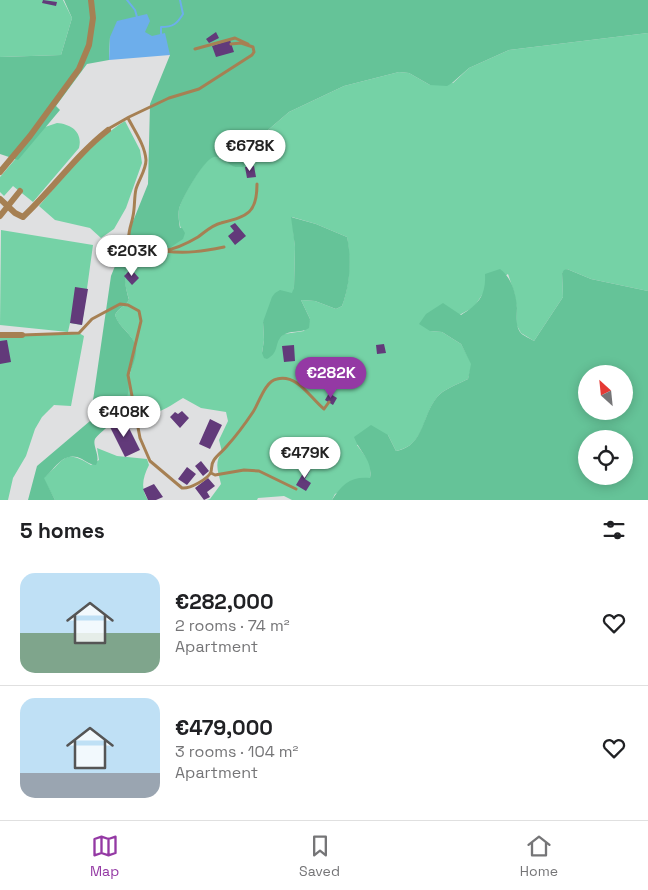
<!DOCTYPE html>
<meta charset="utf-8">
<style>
:root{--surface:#fff;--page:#f6f6f6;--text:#202124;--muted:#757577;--line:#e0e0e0;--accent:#9439a4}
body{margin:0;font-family:"Space Grotesk",sans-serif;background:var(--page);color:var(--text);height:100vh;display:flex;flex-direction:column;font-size:19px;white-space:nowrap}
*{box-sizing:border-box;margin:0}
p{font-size:16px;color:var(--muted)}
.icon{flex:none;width:28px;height:28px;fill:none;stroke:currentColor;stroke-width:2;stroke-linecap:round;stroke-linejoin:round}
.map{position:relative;height:500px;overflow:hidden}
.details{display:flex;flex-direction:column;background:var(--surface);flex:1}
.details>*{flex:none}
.needle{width:32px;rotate:333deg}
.buttons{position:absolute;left:578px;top:365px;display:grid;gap:10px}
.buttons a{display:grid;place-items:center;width:55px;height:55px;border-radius:50%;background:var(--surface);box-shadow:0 2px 12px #0003;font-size:25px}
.price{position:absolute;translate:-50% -42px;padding:0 11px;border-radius:18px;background:#fff;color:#222;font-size:16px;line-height:32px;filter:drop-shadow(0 1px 2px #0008)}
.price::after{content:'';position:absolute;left:50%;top:30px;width:15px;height:11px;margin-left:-8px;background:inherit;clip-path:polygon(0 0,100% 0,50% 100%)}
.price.on{background:var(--accent);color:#fff}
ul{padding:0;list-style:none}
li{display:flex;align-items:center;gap:15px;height:125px;padding:0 20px}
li+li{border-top:1px solid var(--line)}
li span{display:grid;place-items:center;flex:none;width:140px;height:100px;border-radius:15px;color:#555}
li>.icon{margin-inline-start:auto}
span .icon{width:60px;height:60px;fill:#fffc;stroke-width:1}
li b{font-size:21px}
h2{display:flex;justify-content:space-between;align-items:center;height:60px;padding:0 20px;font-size:21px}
.menu{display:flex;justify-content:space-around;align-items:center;height:70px;border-top:1px solid var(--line);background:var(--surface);font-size:14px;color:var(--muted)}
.menu a{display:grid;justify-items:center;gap:2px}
.menu .on{color:var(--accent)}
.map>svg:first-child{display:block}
</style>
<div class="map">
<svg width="648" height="500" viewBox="0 0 648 500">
<rect width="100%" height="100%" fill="#dfe0e1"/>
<!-- green -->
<path fill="#75d2a6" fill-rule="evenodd" d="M0 0H63L72 18 61 55 0 57Z
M648 33V291L591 279 567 269 562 273 563 297 534 341 521 333 516 324 517 309 514 292 508 274 486 289 474 307 430 331 442 332 461 344 472 364 468 379C460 383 447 388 440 394 421 413 427 445 396 451L388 435 357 445 371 464 370 478 335 494 332 500H292L284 496 258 498 257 500H207L210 499 221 484C218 471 214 463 222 452L219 440 228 421 226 412 201 408 183 398C171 405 152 420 138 411 134 408 130 402 126 399 128 392 128 386 129 379 131 365 140 351 131 337 125 329 118 325 115 315 118 308 125 307 129 300 127 291 118 267 133 264 138 263 144 266 149 267L181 229C179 222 178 216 179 209 181 199 204 158 214 156 220 155 230 164 236 167L252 157 268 130 289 112 344 86 399 72 409 73 430 85 453 83 469 68 509 50ZM292 217 316 224 347 237C351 260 350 284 342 306L336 309 315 301 301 300 310 319 304 331 284 334 262 353 264 340 263 322 293 293 294 287 295 247Z
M125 121 140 150 142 163 126 208 114 229 101 238 90 228 55 220 39 206C65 176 91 142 125 121Z
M57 123C71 124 83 132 79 148L33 202 13 186 4 196 0 192V177L42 128Z
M1 230 93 245 82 325 70 323 68 332 0 325Z
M79 333 84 336 71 406 54 405 42 417 35 429 26 456 13 478 8 500H0V335Z
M97 448 117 456 147 459 149 465C143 477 140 488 148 500H55L43 478C65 462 62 447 91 465L99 460Z"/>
<!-- forest -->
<path fill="#65c398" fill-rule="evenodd" d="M64 0H648V33L509 50 469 68 452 83 447 86 430 85 409 73 399 72 344 86 289 112 268 130 252 157 243 167C242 167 236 167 235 167 229 165 221 155 214 157 204 159 182 198 179 209 178 215 179 222 180 228H182L185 233 183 239C178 242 172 246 168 250 163 255 160 261 154 265 150 268 144 266 139 265 118 260 126 289 129 300 125 307 118 308 115 315 119 328 133 334 136 347 137 355 133 365 130 373 128 382 130 391 126 400 121 408 115 418 109 425 105 430 98 434 95 439 92 446 101 456 96 465 89 465 84 459 77 457 62 453 54 470 44 478L55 500H28L37 466 90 421 111 276 148 184 150 104 170 55C144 26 146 32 110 37L109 60 87 64 56 106 60 110 18 160 0 154V57L61 55 72 18Z
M291 217 316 224 347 237C352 259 350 285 342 306L336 309 315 301 301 300 310 319 309 328C301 334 290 329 282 336 274 343 280 352 267 359L264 358 262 353 264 340 263 322 272 297 275 293 280 290 292 293 294 287 295 247Z
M500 269C512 278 516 294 517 308 517 317 515 324 520 332 523 336 530 338 534 341L563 297 562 273 564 270 567 269 591 279 648 291V500H332C342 484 351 476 370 478 373 460 360 453 354 437L371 425 388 435 396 451C426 446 421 412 440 394 447 388 460 383 468 379L471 364 461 344 442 332 430 331 419 324 426 314 443 303 461 315C479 304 486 295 485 274ZM586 374H624V411H586ZM586 439H624V476H586Z"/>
<!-- water -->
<path fill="#6daeeb" d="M147 14 150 21 145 32 152 36 165 33 170 55 109 60 110 37 117 21Z"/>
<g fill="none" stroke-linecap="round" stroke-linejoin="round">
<!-- stream -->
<path stroke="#6daeeb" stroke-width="2" d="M127 0 135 10 137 17
M161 34V27C173 27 177 24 183 14L180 0"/>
</g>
<!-- building -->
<path fill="#623a7a" d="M43 0 57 2 56 6 42 3Z
M216 32 219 38 209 43 206 39Z
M230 40 234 52 216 57 212 46Z
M254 166 256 177 247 178 245 167Z
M235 223 246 236 235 245 228 236 234 231 230 226Z
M131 269 139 278 132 285 124 276Z
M75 287 88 289 82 325 70 323Z
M7 340 11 362 0 364V341Z
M384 344 386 353 377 354 376 345Z
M294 345 295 361 284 362 282 346Z
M329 393 337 398 333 405 325 400Z
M182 411 189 418 180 428 170 417 175 412 178 414Z
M124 418 140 450 125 457 109 425Z
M210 419 222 425 210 449 199 444Z
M201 461 209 471 203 476 195 466Z
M309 463 313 465 305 479 311 483 306 491 296 485Z
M187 467 196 474 187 485 178 479Z
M208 478 215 486 207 492 210 497 204 500 195 488Z
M154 484 163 497 156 500H148L143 489Z"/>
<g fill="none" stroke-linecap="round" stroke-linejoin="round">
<!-- lane -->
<path stroke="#a68053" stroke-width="3" d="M195 49 235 38 248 44
M128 118C134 130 145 145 146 160 146 170 139 179 136 189 134 198 135 207 133 216 132 223 128 231 129 238 131 251 153 252 163 251 175 249 188 243 198 237 205 232 212 225 221 223 247 216 257 214 257 184
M108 129 129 117 169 98 199 89 252 55 254 52 253 47 241 43 231 44
M165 251C186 254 204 251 224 247
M22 335 79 333 92 319 120 304 128 305 139 311 141 321 128 375 140 438 150 461 182 488C190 489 208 479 211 472 212 468 211 464 214 460 217 455 223 451 227 446 236 436 245 424 253 412 259 403 265 381 277 379 298 374 310 398 324 409L329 402
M211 473 215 475 244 470 259 471 296 489"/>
<!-- street -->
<path stroke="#a68053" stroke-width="6" d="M0 172 30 136 79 69 89 45 93 18 91 0
M0 199 15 213 23 217C53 189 76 155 108 130
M0 216 20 191
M0 335H22"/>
</g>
</svg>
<div class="buttons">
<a><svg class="needle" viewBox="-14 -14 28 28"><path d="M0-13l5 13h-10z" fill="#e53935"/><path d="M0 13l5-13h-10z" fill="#757577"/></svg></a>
<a><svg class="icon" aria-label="locate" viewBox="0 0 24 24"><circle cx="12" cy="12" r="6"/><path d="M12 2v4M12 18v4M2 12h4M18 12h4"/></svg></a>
</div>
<b class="price" style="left:250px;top:172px">€678K</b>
<b class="price" style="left:132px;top:277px">€203K</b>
<b class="price on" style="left:331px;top:399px">€282K</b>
<b class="price" style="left:124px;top:438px">€408K</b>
<b class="price" style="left:305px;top:479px">€479K</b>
</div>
<section class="details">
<h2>5 homes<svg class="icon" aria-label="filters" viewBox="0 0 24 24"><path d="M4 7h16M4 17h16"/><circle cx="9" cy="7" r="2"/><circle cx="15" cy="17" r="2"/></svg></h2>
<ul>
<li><span style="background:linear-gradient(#bfe0f5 60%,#7fa58c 0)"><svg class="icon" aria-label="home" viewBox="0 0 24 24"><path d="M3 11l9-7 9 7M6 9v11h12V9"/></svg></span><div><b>€282,000</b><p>2 rooms · 74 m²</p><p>Apartment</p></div><svg class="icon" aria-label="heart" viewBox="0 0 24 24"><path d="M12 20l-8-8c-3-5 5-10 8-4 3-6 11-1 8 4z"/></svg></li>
<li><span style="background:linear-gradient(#bfe0f5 75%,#9aa5b1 0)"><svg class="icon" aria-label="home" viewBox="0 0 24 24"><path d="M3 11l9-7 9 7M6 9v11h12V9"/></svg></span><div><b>€479,000</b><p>3 rooms · 104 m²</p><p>Apartment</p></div><svg class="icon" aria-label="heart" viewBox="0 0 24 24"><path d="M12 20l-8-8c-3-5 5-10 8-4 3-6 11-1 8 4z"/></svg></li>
</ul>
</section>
<nav class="menu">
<a class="on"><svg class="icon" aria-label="map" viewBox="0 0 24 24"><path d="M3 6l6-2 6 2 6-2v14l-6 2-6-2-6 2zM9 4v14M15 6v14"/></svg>Map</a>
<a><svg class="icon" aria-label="saved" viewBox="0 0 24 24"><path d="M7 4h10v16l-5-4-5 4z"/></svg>Saved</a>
<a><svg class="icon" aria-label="home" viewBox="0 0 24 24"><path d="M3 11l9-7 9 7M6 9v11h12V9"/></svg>Home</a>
</nav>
